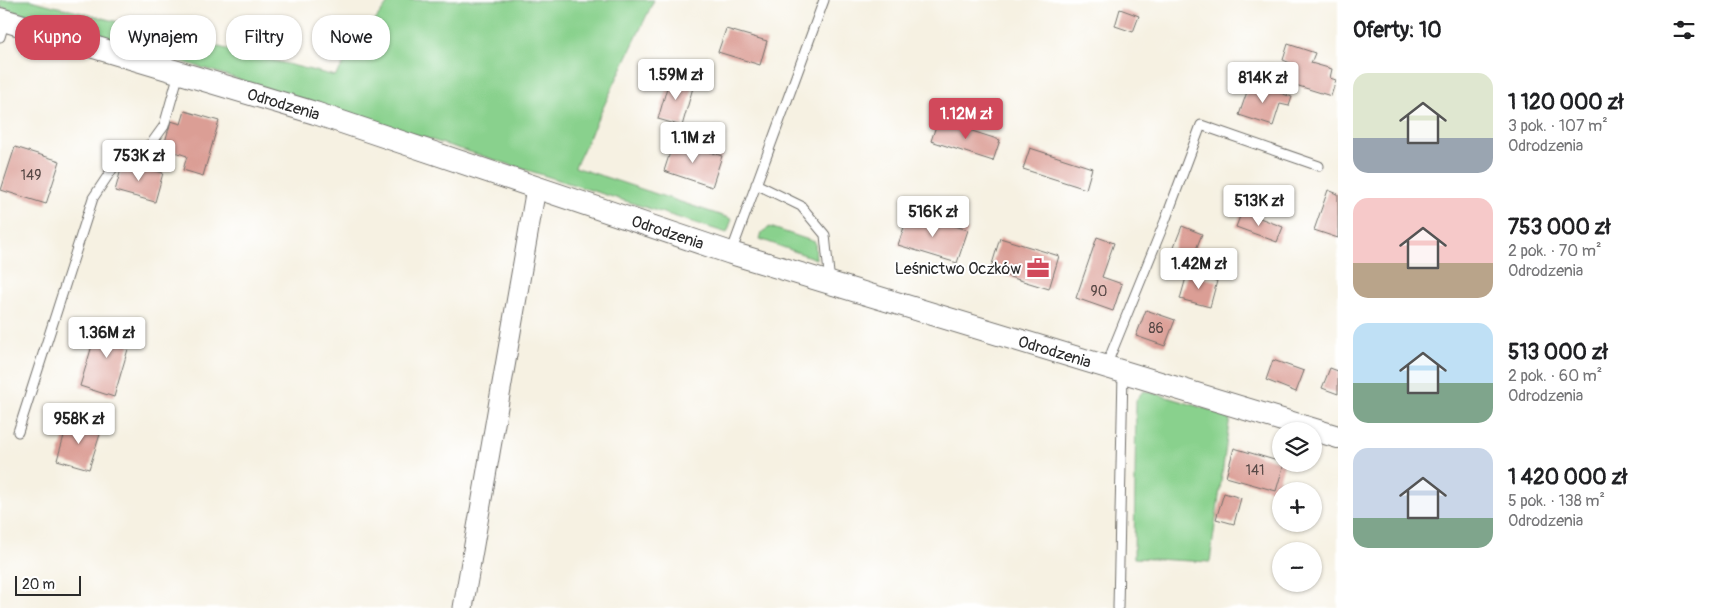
<!DOCTYPE html>
<html lang="pl">
<meta charset="utf-8">
<style>
:root{--surface:#fff;--page:#f6f6f6;--text:#202124;--muted:#757577;--accent:#d1495b}
body{margin:0;font-family:Pangolin,sans-serif;background:var(--page);color:var(--text);height:100vh;display:flex;flex-direction:column;font-size:19px;white-space:nowrap}
*{box-sizing:border-box;margin:0}
p{font-size:16px;color:var(--muted)}
.icon{flex:none;width:28px;height:28px;fill:none;stroke:currentColor;stroke-width:2;stroke-linecap:round;stroke-linejoin:round}
.map{position:relative;flex:1;overflow:hidden}
.panel{display:flex;flex-direction:column;background:var(--surface);width:375px}
.panel>*{flex:none}
.hud{position:absolute;left:15px;top:15px;width:475px;height:45px;display:flex;gap:10px}
.buttons{position:absolute;left:1272px;top:422px;display:grid;gap:10px}
.buttons a{display:grid;place-items:center;width:50px;height:50px;border-radius:50%;background:var(--surface);box-shadow:0 1px 4px #0004;font-size:25px}
.scale{position:absolute;left:15px;bottom:12px;width:66px;box-sizing:border-box;padding-left:5px;border:2px solid #2b2b2b;border-top:0;font-size:14px;line-height:18px;white-space:nowrap;color:#2b2b2b;-webkit-text-stroke:4px #fff;paint-order:stroke}
.price{position:absolute;translate:-50% -42px;padding:0 11px;border-radius:5px;background:#fff;color:#222;font-size:16px;line-height:32px;filter:drop-shadow(0 1px 2px #0008)}
.price::after{content:'';position:absolute;left:50%;top:30px;width:15px;height:11px;margin-left:-8px;background:inherit;clip-path:polygon(0 0,100% 0,50% 100%)}
.price.on{background:var(--accent);color:#fff}
ul{padding:0;list-style:none}
li{display:flex;align-items:center;gap:15px;height:125px;padding:0 15px}
li span{display:grid;place-items:center;flex:none;width:140px;height:100px;border-radius:15px;color:#555}
li>.icon{margin-inline-start:auto}
span .icon{width:60px;height:60px;fill:#fffc;stroke-width:1}
li b{font-size:21px}
h2{display:flex;justify-content:space-between;align-items:center;height:60px;padding:0 15px;font-size:21px}
.pill{padding:0 18px;border-radius:20px;background:var(--surface);box-shadow:0 1px 4px #0004;font-size:18px;line-height:45px}
.pill.on{background:var(--accent);color:#fff}
main{display:flex;flex:1;min-height:0}
.map>svg:first-child{display:block}
</style>
<main>
<div class="map">
<svg width="1338" height="608" viewBox="0 0 1338 608">
<rect width="100%" height="100%" fill="#fff"/>
<filter id="ink" filterUnits="userSpaceOnUse"><feTurbulence type="fractalNoise" baseFrequency=".02" numOctaves="2"/><feDisplacementMap in="SourceGraphic" scale="10" xChannelSelector="R" yChannelSelector="G"/><feConvolveMatrix kernelMatrix="1 2 1 2 8 2 1 2 1" color-interpolation-filters="sRGB"/></filter>
<filter id="wash" filterUnits="userSpaceOnUse"><feTurbulence type="fractalNoise" baseFrequency=".0096" numOctaves="4" result="noise"/><feDisplacementMap in="SourceGraphic" scale="20" xChannelSelector="R" yChannelSelector="G"/><feGaussianBlur stdDeviation="1.12" result="paint"/><feColorMatrix in="noise" values="0 0 0 0 0 0 0 0 0 0 0 0 0 0 0 0 0 1.4 0 .05"/><feComposite in="paint" operator="in"/></filter>
<g filter="url(#wash)">
<rect width="100%" height="100%" fill="#f6f1e2"/>
<!-- green -->
<path fill="#89d18d" stroke="#5a7e5c" d="M0 0H30L335 76 390 0H654L575 167 732 219 727 233 152 52 0 7Z
M770 227 815 242 816 259 760 239 762 232Z
M1143 391 1157 394 1230 416 1210 562 1134 558 1136 400Z"/>
<g id="blocks">
<!-- building -->
<path fill="#db9e95" d="M1120 9 1139 16 1133 32 1115 26Z
M726 29 767 41 760 65 718 52Z
M1288 44 1315 53 1311 63 1332 69 1330 78 1336 80 1331 96 1289 83 1295 65 1283 60Z
M670 77 694 84 682 126 658 119Z
M1250 83 1292 97 1289 106 1280 104 1273 126 1239 115Z
M185 111 219 121 203 176 183 170 187 156 172 151 173 145 165 142 171 121 181 124Z
M938 120 1000 140 993 161 931 141Z
M674 140 722 156 712 187 664 171Z
M15 147 60 161 46 204 1 190Z
M1030 148 1092 168 1086 189 1023 169Z
M123 162 163 173 155 202 115 191Z
M1328 190 1338 194V238L1314 230Z
M1242 211 1283 227 1277 242 1236 227Z
M909 212 968 230 957 263 898 245Z
M1182 226 1202 234 1193 257 1173 249Z
M1097 237 1114 243 1102 277 1122 284 1113 311 1076 298Z
M1000 238 1059 256 1049 289 990 271Z
M1187 274 1217 281 1210 307 1180 299Z
M1146 310 1175 320 1165 346 1136 336Z
M99 322 133 332 114 397 80 386Z
M1273 360 1304 371 1296 392 1266 380Z
M1330 368 1338 371V394L1322 388Z
M68 422 101 431 89 469 57 460Z
M1234 448 1281 462V464H1284L1276 491 1226 477Z
M1224 493 1241 498 1234 524 1216 519Z"/>
</g>
</g>
<g filter="url(#ink)">
<use href="#blocks" fill-opacity="0" stroke="#72706b" stroke-width="1"/>
<g fill="none" stroke-linecap="round" stroke-linejoin="round">
<defs>
<path id="service" d="M0 37 5 20
M756 184 801 206 825 235 830 283
M731 253 824 0
M1106 366 1165 221 1201 125 1319 166
M18 432 93 198 119 159 151 144 164 126 179 73
M1118 608 1123 372"/>
<path id="minor" d="M463 608 536 188"/>
<g id="tertiary">
<path id="s1" d="M0 19 315 113 731 253 1338 437"/>
</g>
</defs>
<!-- service casing -->
<use href="#service" stroke="#72706b" stroke-width="11"/>
<!-- minor casing -->
<use href="#minor" stroke="#72706b" stroke-width="21"/>
<!-- tertiary casing -->
<use href="#tertiary" stroke="#72706b" stroke-width="24"/>
<!-- service -->
<use href="#service" stroke="#fff" stroke-width="9"/>
<!-- minor -->
<use href="#minor" stroke="#fff" stroke-width="19"/>
<!-- tertiary -->
<use href="#tertiary" stroke="#fff" stroke-width="22"/>
</g>
</g>
<!-- icons -->
<defs>
<symbol id="office-bare" viewBox="-9 -9 18 18"><path d="M-6-3h4V-5.5h4V-3h4V5H-6ZM-1-4.5V-3h2v-1.5ZM-6 0V1H6V0Z" fill="#d1495b" stroke="#fff" stroke-width="2.5" paint-order="stroke"/></symbol>
</defs>
<g fill-rule="evenodd">
<use href="#office-bare" x="1022" y="252" width="32" height="32"/>
</g>
<g text-anchor="middle" stroke-width="4" stroke-linejoin="round" paint-order="stroke">
<!-- number labels -->
<g font-size="14" fill="#574846">
<text x="31" y="180">149</text>
<text x="1099" y="296">90</text>
<text x="1156" y="333">86</text>
<text x="1255" y="475">141</text>
</g>
<!-- street labels -->
<g font-size="16" fill="#2b2b2b" stroke="#fff">
<text dy="6" stroke="none"><textPath href="#s1" startOffset="296">Odrodzenia</textPath></text>
<text dy="6" stroke="none"><textPath href="#s1" startOffset="701">Odrodzenia</textPath></text>
<text dy="6" stroke="none"><textPath href="#s1" startOffset="1106">Odrodzenia</textPath></text>
</g>
<!-- poi labels -->
<g font-size="16" fill="#2b2b2b" stroke="#fff" text-anchor="end">
<text x="1021" y="274">Leśnictwo Oczków</text>
</g>
</g>
</svg>
<div class="buttons">
<a><svg class="icon" aria-label="layers" viewBox="0 0 24 24"><path d="M12 4l9 5-9 5-9-5zM3 14l9 5 9-5"/></svg></a>
<a>+</a>
<a>−</a>
</div>
<div class="scale">20 m</div>
<b class="price" style="left:676px;top:101px">1.59M zł</b>
<b class="price" style="left:1263px;top:104px">814K zł</b>
<b class="price on" style="left:966px;top:140px">1.12M zł</b>
<b class="price" style="left:693px;top:164px">1.1M zł</b>
<b class="price" style="left:139px;top:182px">753K zł</b>
<b class="price" style="left:1259px;top:227px">513K zł</b>
<b class="price" style="left:933px;top:238px">516K zł</b>
<b class="price" style="left:1199px;top:290px">1.42M zł</b>
<b class="price" style="left:107px;top:359px">1.36M zł</b>
<b class="price" style="left:79px;top:445px">958K zł</b>
<div class="hud">
<a class="pill on">Kupno</a>
<a class="pill">Wynajem</a>
<a class="pill">Filtry</a>
<a class="pill">Nowe</a>
</div>
</div>
<section class="panel">
<h2>Oferty: 10<svg class="icon" aria-label="filters" viewBox="0 0 24 24"><path d="M4 7h16M4 17h16"/><circle cx="9" cy="7" r="2"/><circle cx="15" cy="17" r="2"/></svg></h2>
<ul>
<li><span style="background:linear-gradient(#dfe7d0 65%,#9aa5b1 0)"><svg class="icon" aria-label="home" viewBox="0 0 24 24"><path d="M3 11l9-7 9 7M6 9v11h12V9"/></svg></span><div><b>1 120 000 zł</b><p>3 pok. · 107 m²</p><p>Odrodzenia</p></div></li>
<li><span style="background:linear-gradient(#f6c9c9 65%,#b9a48a 0)"><svg class="icon" aria-label="home" viewBox="0 0 24 24"><path d="M3 11l9-7 9 7M6 9v11h12V9"/></svg></span><div><b>753 000 zł</b><p>2 pok. · 70 m²</p><p>Odrodzenia</p></div></li>
<li><span style="background:linear-gradient(#bfe0f5 60%,#7fa58c 0)"><svg class="icon" aria-label="home" viewBox="0 0 24 24"><path d="M3 11l9-7 9 7M6 9v11h12V9"/></svg></span><div><b>513 000 zł</b><p>2 pok. · 60 m²</p><p>Odrodzenia</p></div></li>
<li><span style="background:linear-gradient(#c9d6e8 70%,#7fa58c 0)"><svg class="icon" aria-label="home" viewBox="0 0 24 24"><path d="M3 11l9-7 9 7M6 9v11h12V9"/></svg></span><div><b>1 420 000 zł</b><p>5 pok. · 138 m²</p><p>Odrodzenia</p></div></li>
</ul>
</section>
</main>
